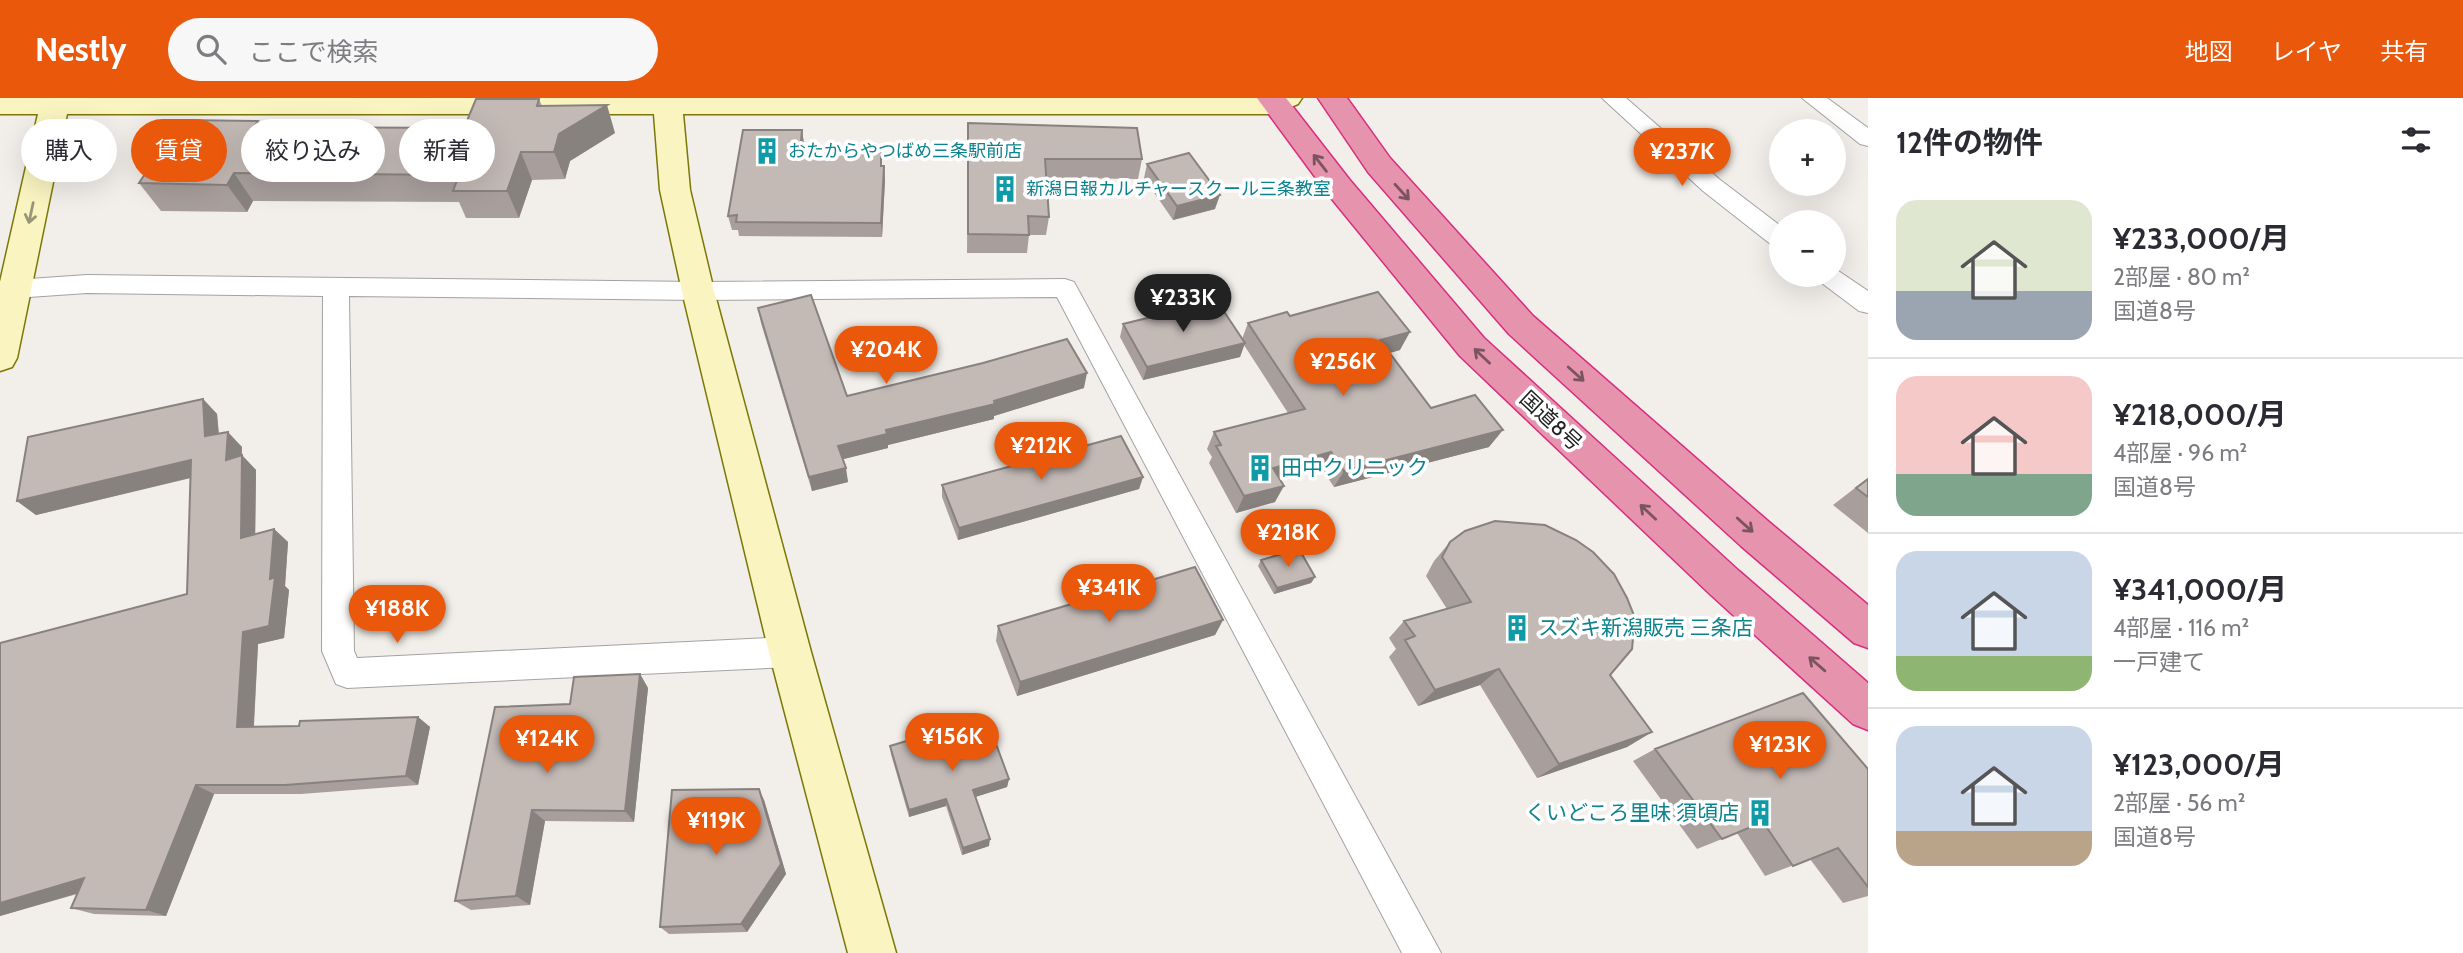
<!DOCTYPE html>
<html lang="ja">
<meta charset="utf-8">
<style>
:root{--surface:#fff;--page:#f7f7f7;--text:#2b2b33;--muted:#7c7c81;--line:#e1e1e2;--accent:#ea580c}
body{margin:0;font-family:Cabin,"Noto Sans JP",sans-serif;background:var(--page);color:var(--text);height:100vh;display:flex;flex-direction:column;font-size:26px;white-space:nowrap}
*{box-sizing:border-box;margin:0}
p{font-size:23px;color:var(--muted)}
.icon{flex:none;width:38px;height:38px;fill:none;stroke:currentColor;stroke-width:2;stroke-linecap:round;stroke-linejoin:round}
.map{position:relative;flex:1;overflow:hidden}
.panel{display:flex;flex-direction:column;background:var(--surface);width:595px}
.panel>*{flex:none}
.guide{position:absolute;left:21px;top:21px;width:665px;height:63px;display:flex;gap:14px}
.controls{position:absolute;left:1769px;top:21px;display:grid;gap:14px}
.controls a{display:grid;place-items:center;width:77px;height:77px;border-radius:50%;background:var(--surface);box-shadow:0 7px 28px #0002;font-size:35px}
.price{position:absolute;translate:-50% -60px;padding:0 16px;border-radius:24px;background:var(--accent);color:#fff;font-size:23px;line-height:46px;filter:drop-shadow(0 2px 4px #0008)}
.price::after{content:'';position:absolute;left:50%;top:42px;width:21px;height:16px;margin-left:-10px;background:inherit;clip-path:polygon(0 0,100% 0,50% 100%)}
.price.selected{background:#222;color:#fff}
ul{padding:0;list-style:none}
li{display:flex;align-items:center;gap:21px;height:175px;padding:0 28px}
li+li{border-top:2px solid var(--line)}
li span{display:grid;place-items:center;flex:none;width:196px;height:140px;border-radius:21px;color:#555}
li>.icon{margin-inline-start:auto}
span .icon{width:84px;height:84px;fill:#fffc;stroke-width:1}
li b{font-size:30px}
h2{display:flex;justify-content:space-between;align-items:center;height:84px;padding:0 28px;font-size:30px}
.pill{padding:0 24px;border-radius:32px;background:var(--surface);box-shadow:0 7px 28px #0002;font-size:24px;line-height:63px}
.pill.selected{background:var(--accent);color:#fff}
header{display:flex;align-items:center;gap:42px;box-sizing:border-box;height:98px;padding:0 35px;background:var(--accent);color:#fff}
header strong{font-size:33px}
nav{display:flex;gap:38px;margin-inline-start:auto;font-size:24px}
.search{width:490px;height:63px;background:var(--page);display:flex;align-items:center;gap:18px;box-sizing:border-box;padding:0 24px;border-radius:38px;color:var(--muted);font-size:26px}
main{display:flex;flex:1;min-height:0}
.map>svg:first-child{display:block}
</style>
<header>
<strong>Nestly</strong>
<div class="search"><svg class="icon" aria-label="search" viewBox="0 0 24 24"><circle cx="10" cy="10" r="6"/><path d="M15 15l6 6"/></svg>ここで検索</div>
<nav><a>地図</a><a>レイヤ</a><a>共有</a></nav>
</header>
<main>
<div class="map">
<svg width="1868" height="855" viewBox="0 0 1868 855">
<rect width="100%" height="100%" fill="#f2eee9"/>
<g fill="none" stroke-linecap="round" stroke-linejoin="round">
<defs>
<path id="street" d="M1602 0H1626L1719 81 1782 129V150L1773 148 1703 93Z
M1802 0H1827L1868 30V48L1860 46Z
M1834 170 1868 193V215L1859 213 1819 183 1816 177H1834Z
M87 177 698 184 1065 181 1074 184 1441 855H1402L1057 199 698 202 349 198 354 553 357 560 790 539 801 544 806 554 801 564 790 569 347 590 336 586 322 553 323 198 87 195 0 201V183Z"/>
<path id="secondary" d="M0 0H1302L1298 6 1274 16H683L690 92 714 193 811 554 896 855H848L769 554 682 193 660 92 654 16H67L17 260 12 269 0 273V184L38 16H0Z"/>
<path id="highway" d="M1257 0H1286L1349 81 1484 240 1739 473 1868 585V632L1853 626 1711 497 1460 258 1327 95Z
M1318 0H1347L1390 60 1533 218 1769 424 1868 507V550L1854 545 1741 448 1509 236 1368 74Z"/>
</defs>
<!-- street casing -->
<use href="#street" stroke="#a3a3a3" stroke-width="2"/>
<!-- secondary casing -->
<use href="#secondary" stroke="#7b7807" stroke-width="3"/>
<!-- highway casing -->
<use href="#highway" stroke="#d92d7f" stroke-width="3"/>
<!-- street -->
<use href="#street" fill="#fff" fill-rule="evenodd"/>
<!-- secondary -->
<use href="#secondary" fill="#f9f4c0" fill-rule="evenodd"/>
<!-- highway -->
<use href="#highway" fill="#e693ae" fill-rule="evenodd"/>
</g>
<!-- wall -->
<path fill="#a89f9c" d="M539 1 542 8 615 35 570 63 565 81 532 82 519 120H466L459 104 253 103 247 114 161 113 139 85 258 23 262 29 464 30Z
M968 25 1142 61 1138 81 1046 80 1049 119 1046 137H1029L1027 155H967Z
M802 32 804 46 803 55 884 68 885 82 882 139 739 138 738 132H732L728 118Z
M1147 66 1215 111 1173 122 1144 80Z
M758 210 847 298 1084 290 994 318V321L888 347V350L843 361 848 384 812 393 761 225Z
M1290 218 1400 252 1390 255 1431 310 1489 349 1334 389 1322 371 1281 382 1275 404 1236 415 1209 365 1212 359 1207 351 1214 334 1288 315 1244 247 1240 259 1143 282 1120 239 1123 226 1242 241 1248 225Z
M203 301 217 316 219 336 242 349V358L256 372 255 436 274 431 288 444 285 488 289 492 284 540 258 546 254 629 299 628 418 619 430 629 418 687 301 696H214L166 818 94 816 71 810 77 796 0 818V545L187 496 191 380 36 417 17 403Z
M1143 379 1139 391 958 442 942 399V387Z
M1868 380V435L1833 407Z
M1450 444 1610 577 1652 634 1627 649 1537 680 1480 587 1418 608 1389 559 1396 551 1389 540 1404 523 1447 511 1426 478 1434 463Z
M1261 462 1315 479 1311 485 1274 496 1258 468Z
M1223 522 1215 537 1017 598 996 543 998 528Z
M640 576 648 590 634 724 545 723 530 807 471 812 455 803 570 606Z
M890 648 1009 681 1007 689 975 699 989 748 962 757 946 708 909 719 891 656Z
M1655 651 1868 671V798L1843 805 1810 761 1765 778 1737 735 1697 751 1633 663Z
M764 702 786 776 747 834 669 836 660 829Z"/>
<!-- shaded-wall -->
<path fill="#88827f" d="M607 7 615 35 570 63 565 81 554 54 559 36Z
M802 32 804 46 802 69 800 55Z
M521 54 532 82 519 120 507 93Z
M884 68 885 82 882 139 881 125Z
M234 75 253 103 247 114 227 87Z
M1220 97 1215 111 1173 122 1177 108Z
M1410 234 1400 252 1371 260 1380 242Z
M1245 245 1240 259 1143 282 1147 269Z
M1087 275 1084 290 994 318V321L888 347V350L840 362 838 348 886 332 994 303Z
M203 301 217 316 220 353 205 338Z
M1503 332 1489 349 1334 389 1344 373Z
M228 334 242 349 240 376 226 362Z
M1331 354 1322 371 1265 386 1273 370Z
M242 357 256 372 255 453 241 440Z
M191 362 206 376 36 417 17 403Z
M846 370 848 384 812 393 809 379Z
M1143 379 1139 391 958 442 959 430Z
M1284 388 1275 404 1236 415 1244 398Z
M274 431 288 444 285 488 289 492 284 540 258 546 253 639 237 629 243 534 270 481Z
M1315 479 1311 485 1274 496 1277 490Z
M1223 522 1215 537 1017 598 1020 584Z
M1499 571 1480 587 1418 608 1435 592Z
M640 576 648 590 634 724 625 713Z
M418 619 430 629 418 687 406 678Z
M1652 634 1627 649 1537 680 1559 666Z
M1009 681 1007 689 972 700 973 692Z
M196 687 214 696 166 818 146 812Z
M759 691 764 702 786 776 747 834 741 826Z
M946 701V708L909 719V712Z
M532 712 545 723 530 807 516 798Z
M990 741 989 748 962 757 963 750Z
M84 780 106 787 0 818V805Z"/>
<!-- building -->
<path fill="#c3b9b5" stroke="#88827f" stroke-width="2" d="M476 1H539L537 8 607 7 559 36 554 54H521L507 93H453L459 77 234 75 227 87 139 85 181 22 258 23 254 29 464 30Z
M968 25 1137 30 1142 61H1045L1049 119 1028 118 1029 137 968 136Z
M743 32H802L800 55 881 53V68H884L881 125 736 124 737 117 728 118Z
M1189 55 1220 97 1177 108 1147 66Z
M1378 194 1410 234 1380 242 1431 310 1475 297 1503 332 1344 373 1331 354 1273 370 1284 388 1244 398 1216 348 1221 347 1214 334 1305 311 1248 225 1287 214 1290 218Z
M811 197 847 298 983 265 1067 241 1087 275 994 303 995 306 886 332 887 336 838 348 846 370 809 379 758 210Z
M1217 203 1245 245 1147 269 1123 226Z
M203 301 205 338 228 334 226 362 242 357 241 440 274 431 270 481 275 479 269 528 243 534 237 629 299 628 300 623 418 619 406 678 285 687H196L146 812 71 810 84 780 0 805V545L187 496 191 362 17 403 28 339Z
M1121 338 1143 379 959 430 942 387Z
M1868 381V399L1856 390Z
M1495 423 1545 427 1576 442 1593 454 1614 476 1627 500 1635 520 1632 551 1610 577 1652 634 1559 666 1499 571 1435 592 1405 542 1415 538 1404 523 1471 504 1442 459 1450 444 1465 433Z
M1299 451 1315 479 1277 490 1261 462Z
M1195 469 1223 522 1020 584 998 528Z
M640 576 625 713 532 712 516 798 455 803 495 609 570 606 574 579Z
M1803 595 1868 671V789L1838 750 1793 768 1763 724 1722 741 1655 651Z
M986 619 1009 681 973 692 990 741 963 750 946 701 909 712 890 648Z
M759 691 781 766 741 826 660 829 672 692Z"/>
<!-- one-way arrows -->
<defs><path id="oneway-shaft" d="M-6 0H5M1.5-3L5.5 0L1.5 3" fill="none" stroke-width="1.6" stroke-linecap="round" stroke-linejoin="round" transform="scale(1.75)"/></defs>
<g stroke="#7a5561">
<use href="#oneway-shaft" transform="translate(1320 65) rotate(-128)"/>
<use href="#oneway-shaft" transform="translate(1402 94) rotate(48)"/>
<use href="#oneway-shaft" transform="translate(1482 258) rotate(-137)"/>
<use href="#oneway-shaft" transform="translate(1576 276) rotate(42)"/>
<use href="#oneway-shaft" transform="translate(1648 414) rotate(-137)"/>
<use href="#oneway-shaft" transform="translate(1745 427) rotate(42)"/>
<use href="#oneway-shaft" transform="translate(1817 566) rotate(-139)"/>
</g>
<use stroke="#989679" href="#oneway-shaft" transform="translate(31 115) rotate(102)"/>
<!-- icons -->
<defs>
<symbol id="building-bare" viewBox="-9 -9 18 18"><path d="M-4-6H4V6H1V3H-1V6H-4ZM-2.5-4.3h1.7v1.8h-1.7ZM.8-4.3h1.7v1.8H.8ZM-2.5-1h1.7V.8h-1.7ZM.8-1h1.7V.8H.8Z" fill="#0f9aa8" stroke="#fff" stroke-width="2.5" paint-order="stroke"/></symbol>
</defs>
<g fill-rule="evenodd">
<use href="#building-bare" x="748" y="34" width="38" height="38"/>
<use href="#building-bare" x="986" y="72" width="38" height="38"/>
<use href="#building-bare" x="1241" y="351" width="38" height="38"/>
<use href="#building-bare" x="1498" y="511" width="38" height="38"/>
<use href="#building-bare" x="1741" y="696" width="38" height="38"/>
</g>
<g text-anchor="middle" stroke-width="7" stroke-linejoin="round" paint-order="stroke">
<!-- far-culture labels -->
<g font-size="18" fill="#0d838f" stroke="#fff" text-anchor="start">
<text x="788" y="59">おたからやつばめ三条駅前店</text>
<text x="1026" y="97">新潟日報カルチャースクール三条教室</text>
</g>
<!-- street labels -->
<g font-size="21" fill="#222" stroke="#fff">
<text transform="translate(1551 323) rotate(43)" y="7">国道8号</text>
</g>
<!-- culture labels -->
<g font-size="21" fill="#0d838f" stroke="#fff" text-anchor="start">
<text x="1281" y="377">田中クリニック</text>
<text x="1538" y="537">スズキ新潟販売 三条店</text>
<text x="1739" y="722" text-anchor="end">くいどころ里味 須頃店</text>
</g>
</g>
</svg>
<div class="controls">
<a>+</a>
<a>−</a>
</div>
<b class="price" style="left:1682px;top:90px">¥237K</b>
<b class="price selected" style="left:1183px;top:236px">¥233K</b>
<b class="price" style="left:886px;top:288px">¥204K</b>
<b class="price" style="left:1343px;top:300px">¥256K</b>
<b class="price" style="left:1041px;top:384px">¥212K</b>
<b class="price" style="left:1288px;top:471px">¥218K</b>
<b class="price" style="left:1109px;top:526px">¥341K</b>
<b class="price" style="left:397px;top:547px">¥188K</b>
<b class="price" style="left:952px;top:675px">¥156K</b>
<b class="price" style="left:547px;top:677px">¥124K</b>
<b class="price" style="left:1780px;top:683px">¥123K</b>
<b class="price" style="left:716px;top:759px">¥119K</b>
<div class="guide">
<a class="pill">購入</a>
<a class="pill selected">賃貸</a>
<a class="pill">絞り込み</a>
<a class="pill">新着</a>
</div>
</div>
<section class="panel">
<h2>12件の物件<svg class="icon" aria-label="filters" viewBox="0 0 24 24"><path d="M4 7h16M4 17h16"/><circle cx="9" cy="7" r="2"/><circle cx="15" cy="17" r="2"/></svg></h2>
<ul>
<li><span style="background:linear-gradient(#dfe7d0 65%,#9aa5b1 0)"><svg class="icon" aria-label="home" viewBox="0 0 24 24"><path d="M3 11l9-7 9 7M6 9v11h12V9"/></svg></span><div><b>¥233,000/月</b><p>2部屋 · 80 m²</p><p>国道8号</p></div></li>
<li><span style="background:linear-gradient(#f6c9c9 70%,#7fa58c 0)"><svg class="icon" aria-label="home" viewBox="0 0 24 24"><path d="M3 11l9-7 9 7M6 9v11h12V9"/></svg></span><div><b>¥218,000/月</b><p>4部屋 · 96 m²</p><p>国道8号</p></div></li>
<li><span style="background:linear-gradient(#c9d6e8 75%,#8fb573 0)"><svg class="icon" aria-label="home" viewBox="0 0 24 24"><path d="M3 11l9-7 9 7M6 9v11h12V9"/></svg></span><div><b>¥341,000/月</b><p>4部屋 · 116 m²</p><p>一戸建て</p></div></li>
<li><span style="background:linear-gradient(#c9d6e8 75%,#b9a48a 0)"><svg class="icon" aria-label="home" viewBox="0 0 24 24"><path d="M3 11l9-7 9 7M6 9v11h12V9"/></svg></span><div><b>¥123,000/月</b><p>2部屋 · 56 m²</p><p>国道8号</p></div></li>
</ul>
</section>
</main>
